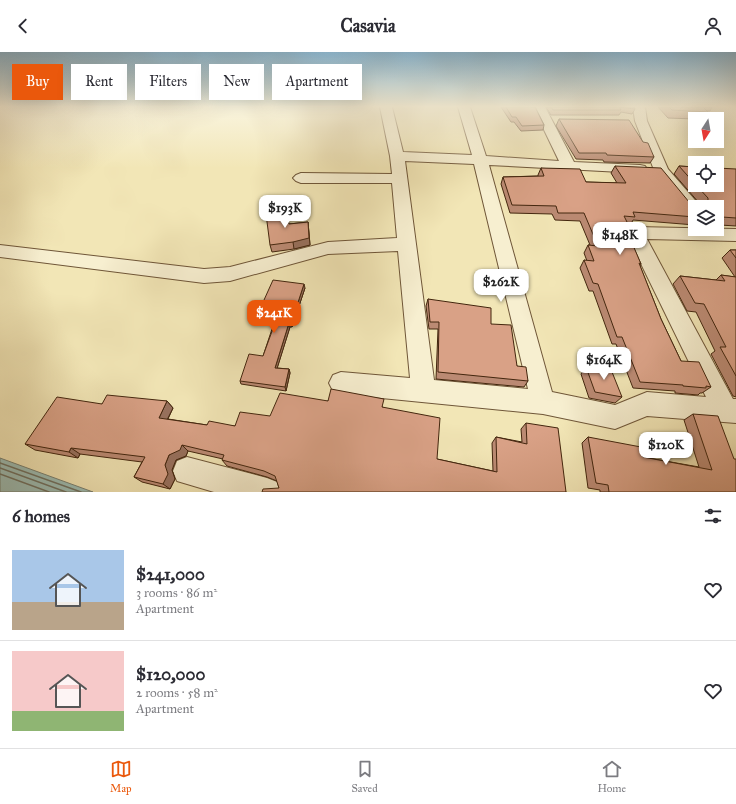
<!DOCTYPE html>
<meta charset="utf-8">
<style>
:root{--surface:#fff;--page:#f7f7f7;--text:#2b2b33;--muted:#7c7c81;--line:#e1e1e2;--accent:#ea580c}
body{margin:0;font-family:"IM FELL Great Primer",serif;background:var(--page);color:var(--text);height:100vh;display:flex;flex-direction:column;font-size:15px;white-space:nowrap}
*{box-sizing:border-box;margin:0}
p{font-size:13px;color:var(--muted)}
.icon{flex:none;width:22px;height:22px;fill:none;stroke:currentColor;stroke-width:2;stroke-linecap:round;stroke-linejoin:round}
.map{position:relative;height:440px;overflow:hidden}
.sheet{display:flex;flex-direction:column;background:var(--surface);flex:1}
.sheet>*{flex:none}
.top-card{position:absolute;left:12px;top:12px;width:400px;height:36px;display:flex;gap:8px}
.needle{width:26px;rotate:191deg}
.fabs{position:absolute;left:688px;top:60px;display:grid;gap:8px}
.fabs a{display:grid;place-items:center;width:36px;height:36px;border-radius:0px;background:var(--surface);box-shadow:0 4px 16px #0002;font-size:20px}
.price{position:absolute;translate:-50% -34px;padding:0 9px;border-radius:8px;background:#fff;color:#222;font-size:13px;line-height:26px;filter:drop-shadow(0 1px 2px #0008)}
.price::after{content:'';position:absolute;left:50%;top:24px;width:12px;height:9px;margin-left:-6px;background:inherit;clip-path:polygon(0 0,100% 0,50% 100%)}
.price.on{background:var(--accent);color:#fff}
ul{padding:0;list-style:none}
li{display:flex;align-items:center;gap:12px;height:100px;padding:0 12px}
li+li{border-top:1px solid var(--line)}
li span{display:grid;place-items:center;flex:none;width:112px;height:80px;border-radius:0px;color:#555}
li>.icon{margin-inline-start:auto}
span .icon{width:48px;height:48px;fill:#fffc;stroke-width:1}
li b{font-size:17px}
h2{display:flex;justify-content:space-between;align-items:center;height:48px;padding:0 12px;font-size:17px}
.chip{padding:0 14px;border-radius:0px;background:var(--surface);box-shadow:0 4px 16px #0002;font-size:14px;line-height:36px}
.chip.on{background:var(--accent);color:#fff}
header{display:flex;justify-content:space-between;align-items:center;height:52px;padding:0 12px;background:var(--surface);font-size:18px;font-weight:700}
.tab-bar{display:flex;justify-content:space-around;align-items:center;height:56px;border-top:1px solid var(--line);background:var(--surface);font-size:11px;color:var(--muted)}
.tab-bar a{display:grid;justify-items:center;gap:2px}
.tab-bar .on{color:var(--accent)}
.map>svg:first-child{display:block}
</style>
<header><svg class="icon" aria-label="back" viewBox="0 0 24 24"><path d="M15 5l-7 7 7 7"/></svg>Casavia<svg class="icon" aria-label="person" viewBox="0 0 24 24"><circle cx="12" cy="8" r="4"/><path d="M4 21q1-7 8-7t8 7"/></svg></header>
<div class="map">
<svg width="736" height="440" viewBox="0 0 736 440">
<rect width="100%" height="100%" fill="#f2e6b6"/>
<filter id="stains"><feTurbulence type="fractalNoise" baseFrequency=".005" numOctaves="4"/><feColorMatrix values="0 0 0 0 .2 0 0 0 0 .09 0 0 0 0 .02 0 0 0 .5 -.17"/></filter>
<radialGradient id="worn" r=".72"><stop offset=".6" stop-color="#630" stop-opacity="0"/><stop offset="1" stop-color="#630" stop-opacity=".3"/></radialGradient>
<!-- water -->
<path fill="#9dbeb5" stroke="#798172" d="M0 406 93 440H0Z"/>
<g fill="none" stroke-linecap="round" stroke-linejoin="round">
<!-- shore -->
<path stroke="#707262" stroke-width="1.5" d="M0 411 81 440
M0 416 66 440
M0 422 49 440"/>
<defs>
<path id="street" d="M380 55H392L403 100 472 103 458 55H470L486 104 559 109 533 55H545L574 110 640 113 645 114 647 117 645 120 640 121 489 113 552 340 615 353 647 340 706 345 626 181 629 177 635 175 736 177V189L647 187 733 347H736V371L647 364 615 377 543 362 341 342 333 339 329 331 333 323 341 320 410 326 398 199 328 202 230 229 204 231 0 205V193L204 217 230 215 328 190 397 186 392 131H301L296 129 293 126 296 123 301 121 392 122 390 104ZM405 109 474 112 528 337 434 328Z
M633 55H645L647 69 668 117 701 155H695V164L689 163 654 118 635 69Z
M187 405 267 426 277 430 281 440H214L177 429 173 419 177 409Z"/>
</defs>
<!-- street casing -->
<use href="#street" stroke="#6f5638" stroke-width="2"/>
<!-- street -->
<use href="#street" fill="#f7efd0" fill-rule="evenodd"/>
</g>
<!-- wall -->
<path fill="#bb8a73" stroke="#43260e" d="M501 55H535L544 73 543 78 521 79 514 70H511Z
M546 55H634L635 57 632 62 621 60 619 63H551Z
M658 55H712L710 59H707L708 60 704 67H695L668 66Z
M559 67 643 90 654 105 650 111 604 110 603 108 576 107 556 74Z
M615 114 695 157V173L633 168 631 172H628L625 176 641 212 640 214 661 267 681 309 711 335 702 341H700L698 343 675 341V339L633 336 616 292H612L593 239H589L580 216 584 208 587 209 584 201 588 193H590L580 169 555 168 552 162 510 161 501 132 503 125 538 124V123L541 116 586 130 617 131 611 121Z
M679 114 695 115V133H717L736 117V174L720 173 717 175V155H698L700 152 674 122Z
M308 170 310 193 294 197 272 200 270 193 289 172Z
M730 198H736V345L733 344 711 302 715 299 696 260 687 259 673 232 680 224 716 228 721 223 735 225 722 206Z
M305 236 292 275H290L277 316 289 317 290 321 286 339 241 332 240 329 263 304 273 274 256 271 255 268Z
M428 247 491 272 517 314 528 329 524 335 436 327 438 277H429L426 254Z
M586 315 622 345 615 351 589 346 581 322Z
M167 349 173 356 168 367 207 373 235 374 328 349 383 355 437 407 493 419 492 391 496 385 522 390 521 377 526 371 566 440 279 436 277 429 267 425 227 414 222 408 223 407 188 399 186 404 176 408 172 418 175 427 170 437 142 430 134 425 142 410 80 402 78 406 35 398 25 392 102 352Z
M693 362 736 440H600V438L588 436 582 391 588 385 643 405 699 415 684 368Z"/>
<!-- shaded-wall -->
<path fill="#98715e" stroke="#43260e" d="M308 170 310 193 294 197 293 190Z
M304 232 305 236 292 275 291 272Z
M289 271 290 275 276 320 275 316Z
M289 317 290 321 286 339 285 335Z
M167 349 173 356 165 372 159 366Z
M182 393 188 399 186 404 176 408 172 418 175 427 170 437 163 432 165 413 169 403Z
M71 396 80 402 78 406 69 400Z"/>
<!-- building -->
<path fill="#d9a186" stroke="#43260e" d="M506 55H535L544 73 522 74 516 65H512Z
M551 55H619L621 58H553Z
M620 55H634L635 57Z
M669 55H703L708 60 672 58Z
M559 67 629 68 643 90 648 91 654 105 607 103 606 101H579Z
M615 114 661 116 694 156 695 157V165L633 160 635 165 624 164 628 172H624L641 212 639 211 661 267 681 309 699 310 711 335 706 334V336L683 334V333L640 330 622 285H617L598 232 593 231 584 208 594 209 588 193 598 194 584 161H558L556 154 512 153 503 125 544 124 541 116 580 117 586 130 626 131Z
M679 114 695 115V132Z
M717 116 736 117V166L722 165 724 168 717 167V155H702V149H708V146L696 133H717Z
M287 160 289 172 308 170 309 186 293 190 270 193 266 162Z
M730 198H736V206Z
M721 223 736 225V324L720 295H726L704 252 695 251 680 224 725 229Z
M273 228 304 232 291 272 289 271 275 316 289 317 285 335 240 329 249 302 263 304 275 271 255 268Z
M428 247 491 256V272L511 273 517 314 526 315 528 329 438 320 439 270H430Z
M586 315H610L622 345 595 340Z
M331 337 384 347 382 355 440 366 437 407 497 420 496 385 527 392 526 371 558 376 566 440H262L263 437 279 436 275 424 264 419 222 408 224 403 182 393 180 398 169 403 165 413 168 422 163 432 134 425 145 405 71 396 69 400 25 392 57 345 102 352 107 343 167 349 159 366 207 373 209 369 235 374 240 360 270 364 280 341 328 349Z
M693 362 718 364 734 407H736V440H609L608 433 596 431 588 385 641 395 643 405 712 418Z"/>
<!-- sky -->
<linearGradient id="sky" x2="0" y2="1"><stop stop-color="#8ab8d4"/><stop offset="0.47" stop-color="#f9f4de"/><stop offset="1" stop-color="#f9f4de" stop-opacity="0"/></linearGradient>
<rect width="736" height="116" fill="url(#sky)"/>
<rect width="100%" height="100%" filter="url(#stains)"/>
<rect width="100%" height="100%" fill="url(#worn)"/>
</svg>
<div class="fabs">
<a><svg class="needle" viewBox="-14 -14 28 28"><path d="M0-13l5 13h-10z" fill="#e53935"/><path d="M0 13l5-13h-10z" fill="#7c7c81"/></svg></a>
<a><svg class="icon" aria-label="locate" viewBox="0 0 24 24"><circle cx="12" cy="12" r="6"/><path d="M12 2v4M12 18v4M2 12h4M18 12h4"/></svg></a>
<a><svg class="icon" aria-label="layers" viewBox="0 0 24 24"><path d="M12 4l9 5-9 5-9-5zM3 14l9 5 9-5"/></svg></a>
</div>
<b class="price" style="left:285px;top:177px">$193K</b>
<b class="price" style="left:620px;top:204px">$148K</b>
<b class="price" style="left:501px;top:251px">$262K</b>
<b class="price on" style="left:274px;top:282px">$241K</b>
<b class="price" style="left:604px;top:329px">$164K</b>
<b class="price" style="left:666px;top:414px">$120K</b>
<div class="top-card">
<a class="chip on">Buy</a>
<a class="chip">Rent</a>
<a class="chip">Filters</a>
<a class="chip">New</a>
<a class="chip">Apartment</a>
</div>
</div>
<section class="sheet">
<h2>6 homes<svg class="icon" aria-label="filters" viewBox="0 0 24 24"><path d="M4 7h16M4 17h16"/><circle cx="9" cy="7" r="2"/><circle cx="15" cy="17" r="2"/></svg></h2>
<ul>
<li><span style="background:linear-gradient(#a9c7e8 65%,#b9a48a 0)"><svg class="icon" aria-label="home" viewBox="0 0 24 24"><path d="M3 11l9-7 9 7M6 9v11h12V9"/></svg></span><div><b>$241,000</b><p>3 rooms · 86 m²</p><p>Apartment</p></div><svg class="icon" aria-label="heart" viewBox="0 0 24 24"><path d="M12 20l-8-8c-3-5 5-10 8-4 3-6 11-1 8 4z"/></svg></li>
<li><span style="background:linear-gradient(#f6c9c9 75%,#8fb573 0)"><svg class="icon" aria-label="home" viewBox="0 0 24 24"><path d="M3 11l9-7 9 7M6 9v11h12V9"/></svg></span><div><b>$120,000</b><p>2 rooms · 58 m²</p><p>Apartment</p></div><svg class="icon" aria-label="heart" viewBox="0 0 24 24"><path d="M12 20l-8-8c-3-5 5-10 8-4 3-6 11-1 8 4z"/></svg></li>
</ul>
</section>
<nav class="tab-bar">
<a class="on"><svg class="icon" aria-label="map" viewBox="0 0 24 24"><path d="M3 6l6-2 6 2 6-2v14l-6 2-6-2-6 2zM9 4v14M15 6v14"/></svg>Map</a>
<a><svg class="icon" aria-label="saved" viewBox="0 0 24 24"><path d="M7 4h10v16l-5-4-5 4z"/></svg>Saved</a>
<a><svg class="icon" aria-label="home" viewBox="0 0 24 24"><path d="M3 11l9-7 9 7M6 9v11h12V9"/></svg>Home</a>
</nav>
